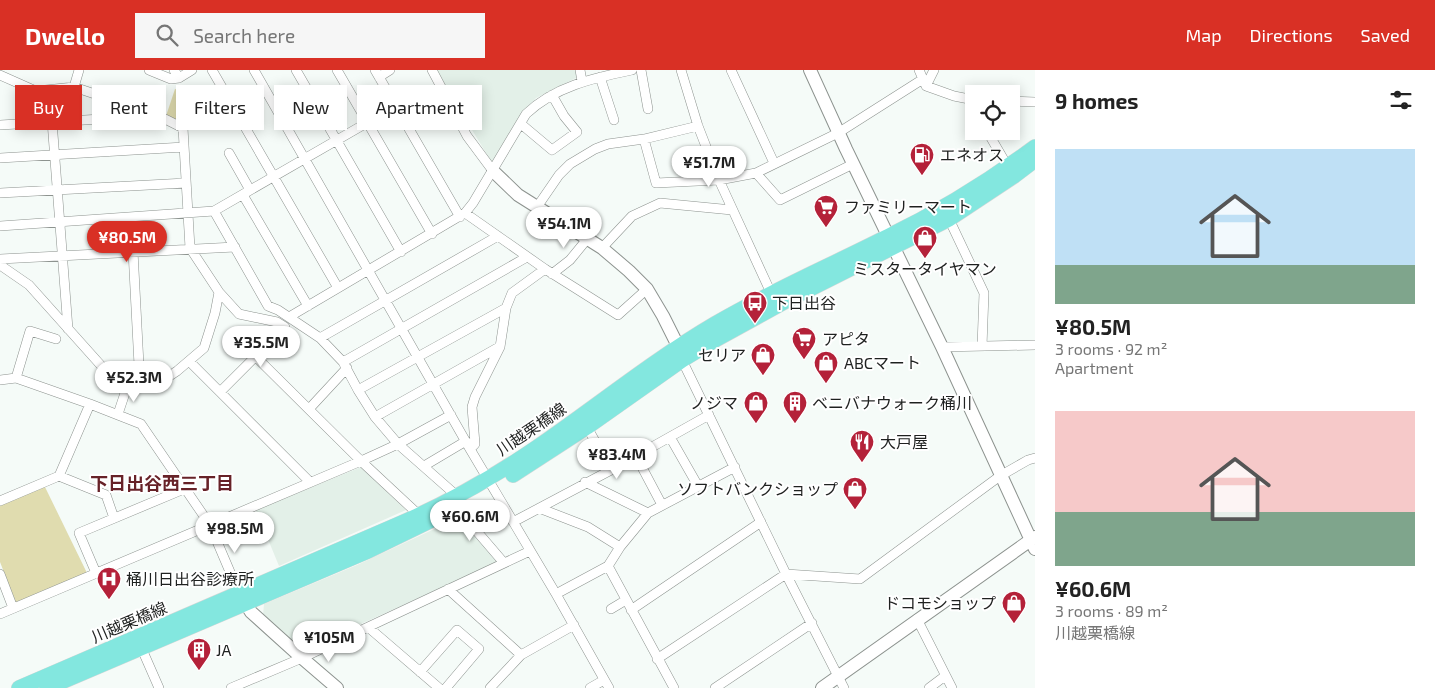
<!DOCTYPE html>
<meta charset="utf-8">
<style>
:root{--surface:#fff;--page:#f6f6f6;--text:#222;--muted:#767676;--accent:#d93025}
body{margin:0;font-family:"Exo 2","Noto Sans JP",sans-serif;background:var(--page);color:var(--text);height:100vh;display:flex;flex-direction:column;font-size:19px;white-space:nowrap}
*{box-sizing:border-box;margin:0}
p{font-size:16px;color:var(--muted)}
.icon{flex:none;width:28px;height:28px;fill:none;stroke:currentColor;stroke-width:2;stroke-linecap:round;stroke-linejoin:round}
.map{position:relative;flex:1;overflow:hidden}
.sheet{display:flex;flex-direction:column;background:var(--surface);width:400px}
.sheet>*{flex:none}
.guide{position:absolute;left:15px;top:15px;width:475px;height:45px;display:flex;gap:10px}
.controls{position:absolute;left:965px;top:15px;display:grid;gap:10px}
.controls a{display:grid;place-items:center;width:55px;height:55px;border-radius:0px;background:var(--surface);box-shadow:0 2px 12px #0003;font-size:25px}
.price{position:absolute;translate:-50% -42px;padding:0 11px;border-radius:18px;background:#fff;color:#222;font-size:16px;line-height:32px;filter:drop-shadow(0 1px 2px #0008)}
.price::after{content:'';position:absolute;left:50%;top:30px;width:15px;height:11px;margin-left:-8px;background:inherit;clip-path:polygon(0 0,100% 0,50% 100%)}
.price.selected{background:var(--accent);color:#fff}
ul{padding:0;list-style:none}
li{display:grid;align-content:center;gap:10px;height:265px;padding:0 20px}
li span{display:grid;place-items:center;height:155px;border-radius:0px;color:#555}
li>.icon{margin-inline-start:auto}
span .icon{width:90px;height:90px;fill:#fffc;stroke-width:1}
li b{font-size:21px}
h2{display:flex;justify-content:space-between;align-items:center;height:60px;padding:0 20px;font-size:21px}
.tag{padding:0 18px;border-radius:0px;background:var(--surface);box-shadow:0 2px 12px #0003;font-size:18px;line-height:45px}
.tag.selected{background:var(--accent);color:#fff}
header{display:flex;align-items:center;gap:30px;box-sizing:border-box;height:70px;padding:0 25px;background:var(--accent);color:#fff}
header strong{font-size:24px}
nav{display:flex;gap:28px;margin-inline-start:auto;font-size:18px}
.search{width:350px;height:45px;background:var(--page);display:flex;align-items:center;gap:12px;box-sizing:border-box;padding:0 18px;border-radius:0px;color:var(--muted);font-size:19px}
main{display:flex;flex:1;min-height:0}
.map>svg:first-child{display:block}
</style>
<header>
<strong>Dwello</strong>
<div class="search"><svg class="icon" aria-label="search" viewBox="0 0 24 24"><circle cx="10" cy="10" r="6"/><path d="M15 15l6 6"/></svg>Search here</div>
<nav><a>Map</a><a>Directions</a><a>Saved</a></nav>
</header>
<main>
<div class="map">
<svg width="1035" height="618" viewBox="0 0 1035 618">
<rect width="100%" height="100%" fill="#f5fbf8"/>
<!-- built -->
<path fill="#e3f0e8" d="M437 0H576V8L536 28 519 47 496 91H491L458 37 455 35Z
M361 397 406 440 279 496 256 440Z
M460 447 499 492 305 579 299 577 263 545 264 534 357 495Z"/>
<!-- green -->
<path fill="#e0dcaf" d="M175 19 203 28 190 60 165 49Z
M45 417 87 503 16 533 0 492V435Z"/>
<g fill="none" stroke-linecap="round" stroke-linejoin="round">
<defs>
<path id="street" d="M149 0 171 9 179 8
M174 0 179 8 192 0
M212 0 338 218
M254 0 470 379 556 524 609 618
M296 0 401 182
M337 0 432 164
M375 0 460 147
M432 0 467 66 493 101
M580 0 582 11
M641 0 648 39
M681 0 698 56 719 110 771 223
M731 0 774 93
M919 0 926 16 954 26 974 30
M0 5 36 21 74 17 157 45 183 58 190 178 219 222 215 243 204 278 177 301 162 311 128 314 114 310 29 215 0 195
M379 7 390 0
M600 7 614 50
M926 16 934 0
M74 17 79 0
M969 29 974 38
M1011 31 1035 32
M52 51 68 259
M521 54 552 80 577 62 564 46 552 25
M0 55 152 46
M987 61 1008 97
M644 69 656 113 719 110 756 103 838 63 923 9
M229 83 250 120
M0 88 184 77
M756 103 780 130 853 94
M0 123 186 113
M243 125 308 236
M537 137 559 105 570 94 595 79 608 74 644 69 698 56
M214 141 268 236 278 240 320 268 343 292 358 320 375 347 398 374 457 426
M465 143 545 199 618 245 647 219
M949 149 984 223 982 276
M0 156 214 141 396 36
M602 178 632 146 660 133 732 140
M133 181 140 314
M0 189 235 177
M552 204 570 190 588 168
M219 222 239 244 277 252 285 257 220 322
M289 247 465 143 473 133 526 44C555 16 594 8 632 0
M320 268 498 166
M942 277 1035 275
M255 286 361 391 419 445
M682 290 786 504 844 618
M189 291 310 412
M343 292 527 187
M16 308 30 261 56 269
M0 310 16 308 90 334 141 354 210 455 239 523
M358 320 506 238 512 223 545 199
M309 339 347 298
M118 344 128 314
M375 347 499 277
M587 357 611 400
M670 367 698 416
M470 379 475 374 472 337 475 327 500 277 506 238
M636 386 662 435
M424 396 466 371
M59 406 106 425 114 448
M585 412 648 443
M0 431 59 406 90 334
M458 437 462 444 504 493
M539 438 588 457 620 477
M513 452 611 400 709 345
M608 496 674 618
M96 503 79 463 184 419
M0 504 13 538
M448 519 521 585
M556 524 608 496 620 477 648 443 735 397
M611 539 626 530
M631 540 761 452
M0 544 361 391 398 374 451 345
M917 549 952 618
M368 557 439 618
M141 577 159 618
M302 588 530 481
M657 589 786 504 860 509 1000 406 1028 390 1035 388
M420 602 457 560 479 579 446 618
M231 618 302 588
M490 618 521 585 574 555
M590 618 604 610
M715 618 812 553
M929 618 945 606"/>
<path id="secondary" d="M810 0 846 79 942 277 1035 479
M493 101 518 125 602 178 629 201 647 219 663 246 678 276
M241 526 251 542 302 588
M302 588 337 618
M822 618 1035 467"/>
<path id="primary" d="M513 405 587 357 682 290 715 270 784 232 949 149 1014 106 1035 90
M19 618 397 455C446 434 492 408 536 378 596 337 652 291 715 254 771 221 830 196 887 167 939 142 989 111 1035 77
M47 618 368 481 438 447"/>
</defs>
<!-- street casing -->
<use href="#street" stroke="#8d938f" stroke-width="10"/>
<!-- secondary casing -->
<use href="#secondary" stroke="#8d938f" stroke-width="14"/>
<!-- primary casing -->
<use href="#primary" stroke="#d7d7d7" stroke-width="16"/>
<!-- street -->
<use href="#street" stroke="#fff" stroke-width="9"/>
<!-- secondary -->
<use href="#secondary" stroke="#fff" stroke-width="12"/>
<!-- primary -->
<use href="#primary" stroke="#83e7df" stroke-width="15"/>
</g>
<!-- icons -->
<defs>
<symbol id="fuel-pin" viewBox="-11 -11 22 30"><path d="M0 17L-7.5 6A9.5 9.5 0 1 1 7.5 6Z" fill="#b42139" stroke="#fff"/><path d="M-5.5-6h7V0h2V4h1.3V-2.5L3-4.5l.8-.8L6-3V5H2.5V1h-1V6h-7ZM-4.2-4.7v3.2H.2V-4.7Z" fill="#fff"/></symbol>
<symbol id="supermarket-pin" viewBox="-11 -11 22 30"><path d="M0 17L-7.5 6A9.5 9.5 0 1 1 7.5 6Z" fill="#b42139" stroke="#fff"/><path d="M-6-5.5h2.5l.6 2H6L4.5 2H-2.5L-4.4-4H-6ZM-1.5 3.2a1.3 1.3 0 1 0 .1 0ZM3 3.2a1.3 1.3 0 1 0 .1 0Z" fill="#fff"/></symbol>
<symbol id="shop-pin" viewBox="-11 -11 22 30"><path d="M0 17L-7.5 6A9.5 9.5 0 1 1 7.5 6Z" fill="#b42139" stroke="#fff"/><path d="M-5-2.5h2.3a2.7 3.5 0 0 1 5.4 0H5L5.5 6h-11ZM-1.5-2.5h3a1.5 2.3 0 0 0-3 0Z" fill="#fff"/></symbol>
<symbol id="bus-pin" viewBox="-11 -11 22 30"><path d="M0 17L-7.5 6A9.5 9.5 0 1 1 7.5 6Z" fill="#b42139" stroke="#fff"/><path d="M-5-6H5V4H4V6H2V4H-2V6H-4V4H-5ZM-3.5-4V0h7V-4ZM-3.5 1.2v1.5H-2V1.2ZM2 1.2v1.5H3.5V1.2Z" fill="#fff"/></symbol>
<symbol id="building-pin" viewBox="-11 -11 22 30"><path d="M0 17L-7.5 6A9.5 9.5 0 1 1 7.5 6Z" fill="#b42139" stroke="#fff"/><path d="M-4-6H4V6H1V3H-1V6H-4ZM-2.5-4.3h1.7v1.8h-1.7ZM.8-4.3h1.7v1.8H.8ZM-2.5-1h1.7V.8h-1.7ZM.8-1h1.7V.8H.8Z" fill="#fff"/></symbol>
<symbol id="restaurant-pin" viewBox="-11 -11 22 30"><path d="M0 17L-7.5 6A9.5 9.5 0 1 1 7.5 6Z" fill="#b42139" stroke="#fff"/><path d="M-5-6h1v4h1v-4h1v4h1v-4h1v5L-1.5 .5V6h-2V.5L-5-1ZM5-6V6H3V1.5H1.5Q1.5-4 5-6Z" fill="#fff"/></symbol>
<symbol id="hospital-pin" viewBox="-11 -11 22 30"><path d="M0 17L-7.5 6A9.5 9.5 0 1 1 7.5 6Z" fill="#b42139" stroke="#fff"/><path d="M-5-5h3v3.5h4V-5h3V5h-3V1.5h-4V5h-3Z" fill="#fff"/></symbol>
</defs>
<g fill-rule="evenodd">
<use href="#fuel-pin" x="908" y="71" width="28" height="38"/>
<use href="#supermarket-pin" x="812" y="123" width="28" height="38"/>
<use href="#shop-pin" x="911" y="154" width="28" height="38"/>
<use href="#bus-pin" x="741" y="219" width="28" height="38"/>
<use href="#supermarket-pin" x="790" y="255" width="28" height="38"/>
<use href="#shop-pin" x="749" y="271" width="28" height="38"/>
<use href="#shop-pin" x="812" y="279" width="28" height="38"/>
<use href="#shop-pin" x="742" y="319" width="28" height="38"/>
<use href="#building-pin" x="781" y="319" width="28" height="38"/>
<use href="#restaurant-pin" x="848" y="358" width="28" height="38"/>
<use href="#shop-pin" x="841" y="405" width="28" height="38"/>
<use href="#hospital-pin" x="95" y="495" width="28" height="38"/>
<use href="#shop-pin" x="1000" y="519" width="28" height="38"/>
<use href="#building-pin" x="185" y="566" width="28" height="38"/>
</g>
<g text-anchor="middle" stroke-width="4" stroke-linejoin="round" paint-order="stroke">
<!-- poi labels -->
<g font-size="16" fill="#1f2120" stroke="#fff" text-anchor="start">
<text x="940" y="91">エネオス</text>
<text x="844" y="143">ファミリーマート</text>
<text x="925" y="205" text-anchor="middle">ミスタータイヤマン</text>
<text x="772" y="239">下日出谷</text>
<text x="822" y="275">アピタ</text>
<text x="746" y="291" text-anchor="end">セリア</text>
<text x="844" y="299">ABCマート</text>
<text x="738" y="339" text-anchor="end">ノジマ</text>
<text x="812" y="339">ベニバナウォーク桶川</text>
<text x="880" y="378">大戸屋</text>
<text x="838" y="425" text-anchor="end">ソフトバンクショップ</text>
<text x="126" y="515">桶川日出谷診療所</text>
<text x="996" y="539" text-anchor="end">ドコモショップ</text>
<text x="216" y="586">JA</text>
</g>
<!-- street labels -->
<g font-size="16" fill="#1f2120" stroke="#fff">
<text transform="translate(531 359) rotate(-34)" y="6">川越栗橋線</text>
<text transform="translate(129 552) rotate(-23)" y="6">川越栗橋線</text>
</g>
<!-- neighbourhood labels -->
<g font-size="18" font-weight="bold" fill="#672228" stroke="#fff">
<text x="162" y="420">下日出谷西三丁目</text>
</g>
</g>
</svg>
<div class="controls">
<a><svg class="icon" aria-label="locate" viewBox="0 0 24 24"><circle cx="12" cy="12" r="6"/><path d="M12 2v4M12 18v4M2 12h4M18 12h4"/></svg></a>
</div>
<b class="price" style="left:709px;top:118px">¥51.7M</b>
<b class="price" style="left:564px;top:179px">¥54.1M</b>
<b class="price selected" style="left:127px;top:193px">¥80.5M</b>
<b class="price" style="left:261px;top:298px">¥35.5M</b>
<b class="price" style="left:134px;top:333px">¥52.3M</b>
<b class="price" style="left:617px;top:410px">¥83.4M</b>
<b class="price" style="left:470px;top:472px">¥60.6M</b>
<b class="price" style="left:235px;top:484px">¥98.5M</b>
<b class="price" style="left:329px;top:593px">¥105M</b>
<div class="guide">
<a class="tag selected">Buy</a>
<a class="tag">Rent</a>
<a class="tag">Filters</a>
<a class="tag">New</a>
<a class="tag">Apartment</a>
</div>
</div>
<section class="sheet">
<h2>9 homes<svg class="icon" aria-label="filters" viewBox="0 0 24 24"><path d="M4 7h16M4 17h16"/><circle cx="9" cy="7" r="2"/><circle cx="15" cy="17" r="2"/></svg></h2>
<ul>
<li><span style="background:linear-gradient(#bfe0f5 75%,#7fa58c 0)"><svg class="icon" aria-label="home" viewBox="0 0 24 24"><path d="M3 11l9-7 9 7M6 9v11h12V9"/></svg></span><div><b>¥80.5M</b><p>3 rooms · 92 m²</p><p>Apartment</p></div></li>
<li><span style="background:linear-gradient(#f6c9c9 65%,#7fa58c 0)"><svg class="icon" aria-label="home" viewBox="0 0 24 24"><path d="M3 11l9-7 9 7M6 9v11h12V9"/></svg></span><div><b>¥60.6M</b><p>3 rooms · 89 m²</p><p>川越栗橋線</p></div></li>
</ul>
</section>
</main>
